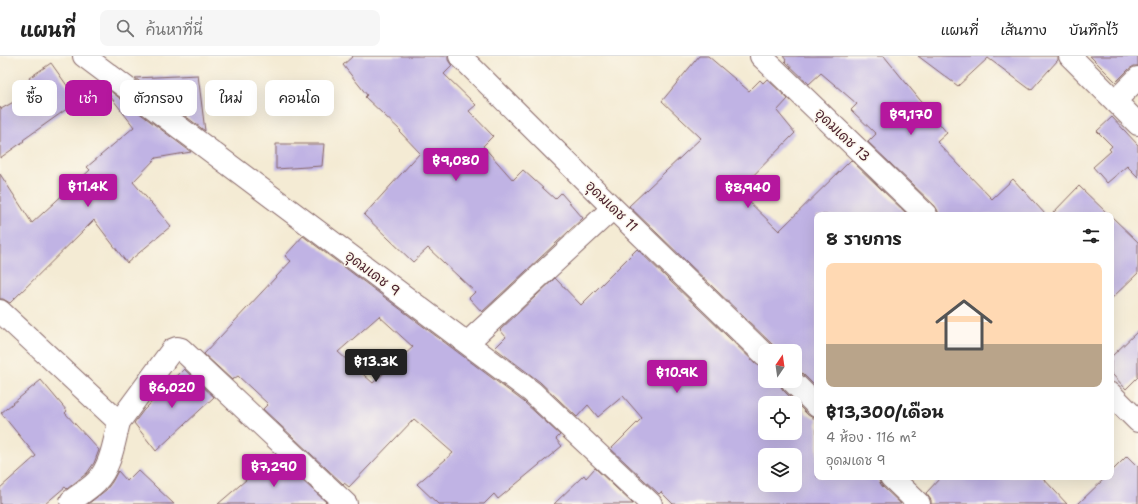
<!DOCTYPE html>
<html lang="th">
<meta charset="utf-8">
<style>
:root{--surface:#fff;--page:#f6f6f6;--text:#222;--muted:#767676;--line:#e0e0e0;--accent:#b5179e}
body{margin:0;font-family:"Shantell Sans","Playpen Sans Thai",sans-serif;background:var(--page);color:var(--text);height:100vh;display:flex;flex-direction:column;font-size:15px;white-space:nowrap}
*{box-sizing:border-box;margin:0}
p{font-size:13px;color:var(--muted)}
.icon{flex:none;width:22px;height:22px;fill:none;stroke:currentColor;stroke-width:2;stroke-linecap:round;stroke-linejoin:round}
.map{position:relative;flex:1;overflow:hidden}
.side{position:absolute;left:814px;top:156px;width:300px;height:268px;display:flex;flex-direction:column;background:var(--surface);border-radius:8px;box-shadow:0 4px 16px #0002}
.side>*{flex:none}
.guide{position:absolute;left:12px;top:24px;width:380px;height:36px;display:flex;gap:8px}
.needle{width:26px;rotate:13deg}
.controls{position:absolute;left:758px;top:288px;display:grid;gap:8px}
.controls a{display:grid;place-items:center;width:44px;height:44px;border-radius:8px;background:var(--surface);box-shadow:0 4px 16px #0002;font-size:20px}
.price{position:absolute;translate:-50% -34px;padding:0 9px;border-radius:4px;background:var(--accent);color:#fff;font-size:13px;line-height:26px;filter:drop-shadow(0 1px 2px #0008)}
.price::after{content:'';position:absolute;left:50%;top:24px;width:12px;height:9px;margin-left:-6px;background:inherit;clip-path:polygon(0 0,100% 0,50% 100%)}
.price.active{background:#222;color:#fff}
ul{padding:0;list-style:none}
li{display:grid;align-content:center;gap:8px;height:212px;padding:0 12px}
li span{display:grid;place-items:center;height:124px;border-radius:8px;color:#555}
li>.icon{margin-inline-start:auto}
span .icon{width:72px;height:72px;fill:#fffc;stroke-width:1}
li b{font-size:17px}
h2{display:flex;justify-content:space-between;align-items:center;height:48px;padding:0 12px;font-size:17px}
.chip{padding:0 14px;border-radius:8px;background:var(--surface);box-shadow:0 4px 16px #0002;font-size:14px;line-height:36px}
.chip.active{background:var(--accent);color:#fff}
header{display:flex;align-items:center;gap:24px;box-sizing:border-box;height:56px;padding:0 20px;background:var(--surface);border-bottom:1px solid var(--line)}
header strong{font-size:19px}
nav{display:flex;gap:22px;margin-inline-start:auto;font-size:14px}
.search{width:280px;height:36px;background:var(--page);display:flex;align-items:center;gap:10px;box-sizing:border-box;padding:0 14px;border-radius:8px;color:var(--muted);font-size:15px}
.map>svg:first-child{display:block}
</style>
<header>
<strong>แผนที่</strong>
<div class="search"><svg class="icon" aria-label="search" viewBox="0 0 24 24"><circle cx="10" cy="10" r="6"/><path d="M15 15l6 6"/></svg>ค้นหาที่นี่</div>
<nav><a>แผนที่</a><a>เส้นทาง</a><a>บันทึกไว้</a></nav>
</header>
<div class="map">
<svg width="1138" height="448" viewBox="0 0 1138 448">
<rect width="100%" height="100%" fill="#fbf7ec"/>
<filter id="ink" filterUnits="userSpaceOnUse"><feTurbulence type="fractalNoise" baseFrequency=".025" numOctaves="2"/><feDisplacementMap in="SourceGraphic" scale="8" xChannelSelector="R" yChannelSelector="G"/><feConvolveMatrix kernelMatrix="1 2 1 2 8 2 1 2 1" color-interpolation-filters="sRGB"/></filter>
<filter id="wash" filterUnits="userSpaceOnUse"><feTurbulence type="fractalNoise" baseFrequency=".012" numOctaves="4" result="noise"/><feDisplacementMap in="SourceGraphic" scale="16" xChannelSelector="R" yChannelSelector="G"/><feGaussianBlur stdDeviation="0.9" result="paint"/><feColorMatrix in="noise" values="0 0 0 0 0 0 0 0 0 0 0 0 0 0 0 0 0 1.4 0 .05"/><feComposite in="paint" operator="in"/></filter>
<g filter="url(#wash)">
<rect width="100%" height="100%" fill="#f4ebd4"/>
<g id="blocks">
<!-- building -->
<path fill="#c0b3e4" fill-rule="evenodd" d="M353 0H448V4L452 10 444 18 476 49 469 55 493 80 483 90 513 124 523 114 555 143 561 137 583 162 482 256 469 242 475 236 428 192 413 206 364 159 420 97 400 76 401 75 365 41 367 39 343 9Z
M699 0H708L749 35 760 24 763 27 767 23 788 43 777 55 795 77 738 135 779 175 851 104 908 159H817V332L801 316 795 313V295H777L774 290 629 150 701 82 662 45Z
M783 0H884L947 77 937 86 992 143 1013 123 1046 159H938V155L935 150 868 86 876 78 851 54 857 48 821 17 809 28 785 5 786 4Z
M918 0H1058V4L1031 34 988 2 958 30Z
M1090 0H1138V10H1134L1129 13 1116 26Z
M51 7 78 45 23 84 24 85 0 102V51L1 53 37 33 29 22Z
M198 19 205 75 135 22Z
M101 28 191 96 156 102 133 126 171 170 127 207 94 164 10 247 3 243H0V118L32 167 90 114 87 111 134 71Z
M1112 61 1138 89V121L1127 110 1107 127 1093 111 1111 95 1109 93 1112 90 1097 75Z
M276 88H324L322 110 276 113Z
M1079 130 1109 159H1051Z
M1111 160 1138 186V217L1111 243Z
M303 180 524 346 560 379 556 383 562 390 498 443 494 438 484 448H438L417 428 453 397 414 363 349 431 344 427 343 428 263 353 268 348 238 320 232 324 204 298 291 205 285 200ZM379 260 413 291 373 327 338 296Z
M637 193 756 308 762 311H765V325H780V329L783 334 808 359 813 362H817V421H879V425L882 430 901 448H673L661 436 659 438 611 393 642 362 623 340 598 361 588 349 577 361 540 326 495 292 506 281 500 274 555 222 581 249ZM765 347H795V377H765ZM765 399H795V429H765Z
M1138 275V321L1126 333 1111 317V301Z
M184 313 214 341 156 395 134 367 143 355Z
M41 324 67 355 65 357 99 394 94 407 87 417 67 433 65 431 45 448H0V432L36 400 1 357Z
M275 399 326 446 325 448H218Z
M1127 400 1138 411V448H1078L1106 421H1111V416Z
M595 412 633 448H554L584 419 586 422Z
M138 414 174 448H88L106 434 112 426 118 415 127 425Z
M941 421H1042L1067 448H931V444L926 437Z"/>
</g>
</g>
<g filter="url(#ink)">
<use href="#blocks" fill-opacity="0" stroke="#866666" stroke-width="1"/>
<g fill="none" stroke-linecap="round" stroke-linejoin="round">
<defs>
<path id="street" d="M84 0 532 336 651 448
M460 0 613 152 765 299
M761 0 926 159
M1070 0 1138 68
M1115 45 1138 22
M0 255 119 366C114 386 111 411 96 426 89 433 79 439 71 445L73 448
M467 287 613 152
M792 325 817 350
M1111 338 1138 365
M119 366 172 294 177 292 181 293 346 448
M891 421 919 448"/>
</defs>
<!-- street casing -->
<use href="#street" stroke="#866666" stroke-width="24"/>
<!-- street -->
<use href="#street" stroke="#fff" stroke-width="22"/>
</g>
</g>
<g text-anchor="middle" stroke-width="3" stroke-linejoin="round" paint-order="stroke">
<!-- street labels -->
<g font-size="14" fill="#4a1f2b" stroke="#fbf7ec">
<text transform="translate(843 79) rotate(44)" y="5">อุดมเดช 13</text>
<text transform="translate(612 150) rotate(44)" y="5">อุดมเดช 11</text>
<text transform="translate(373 217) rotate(37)" y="5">อุดมเดช 9</text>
</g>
</g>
</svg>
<div class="controls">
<a><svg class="needle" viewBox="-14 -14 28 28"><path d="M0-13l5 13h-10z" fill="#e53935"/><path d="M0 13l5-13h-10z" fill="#767676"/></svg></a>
<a><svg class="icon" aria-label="locate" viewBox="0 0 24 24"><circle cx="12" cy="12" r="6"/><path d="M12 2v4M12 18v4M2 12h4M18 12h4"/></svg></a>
<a><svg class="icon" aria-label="layers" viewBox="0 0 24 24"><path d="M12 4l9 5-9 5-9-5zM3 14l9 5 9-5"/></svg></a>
</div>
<b class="price" style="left:911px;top:80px">฿9,170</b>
<b class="price" style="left:456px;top:126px">฿9,080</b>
<b class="price" style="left:88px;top:152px">฿11.4K</b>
<b class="price" style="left:748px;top:153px">฿8,940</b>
<b class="price active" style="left:376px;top:327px">฿13.3K</b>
<b class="price" style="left:677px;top:338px">฿10.9K</b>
<b class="price" style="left:172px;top:353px">฿6,020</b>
<b class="price" style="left:274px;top:432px">฿7,290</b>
<div class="guide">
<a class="chip">ซื้อ</a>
<a class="chip active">เช่า</a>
<a class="chip">ตัวกรอง</a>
<a class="chip">ใหม่</a>
<a class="chip">คอนโด</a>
</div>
<section class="side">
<h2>8 รายการ<svg class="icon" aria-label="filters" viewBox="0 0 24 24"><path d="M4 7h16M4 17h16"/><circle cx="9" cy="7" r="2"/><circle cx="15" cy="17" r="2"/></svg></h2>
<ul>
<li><span style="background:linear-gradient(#ffd9b3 65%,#b9a48a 0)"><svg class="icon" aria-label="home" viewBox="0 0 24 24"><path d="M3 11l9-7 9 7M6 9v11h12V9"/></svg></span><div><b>฿13,300/เดือน</b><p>4 ห้อง · 116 m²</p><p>อุดมเดช 9</p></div></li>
</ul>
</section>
</div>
